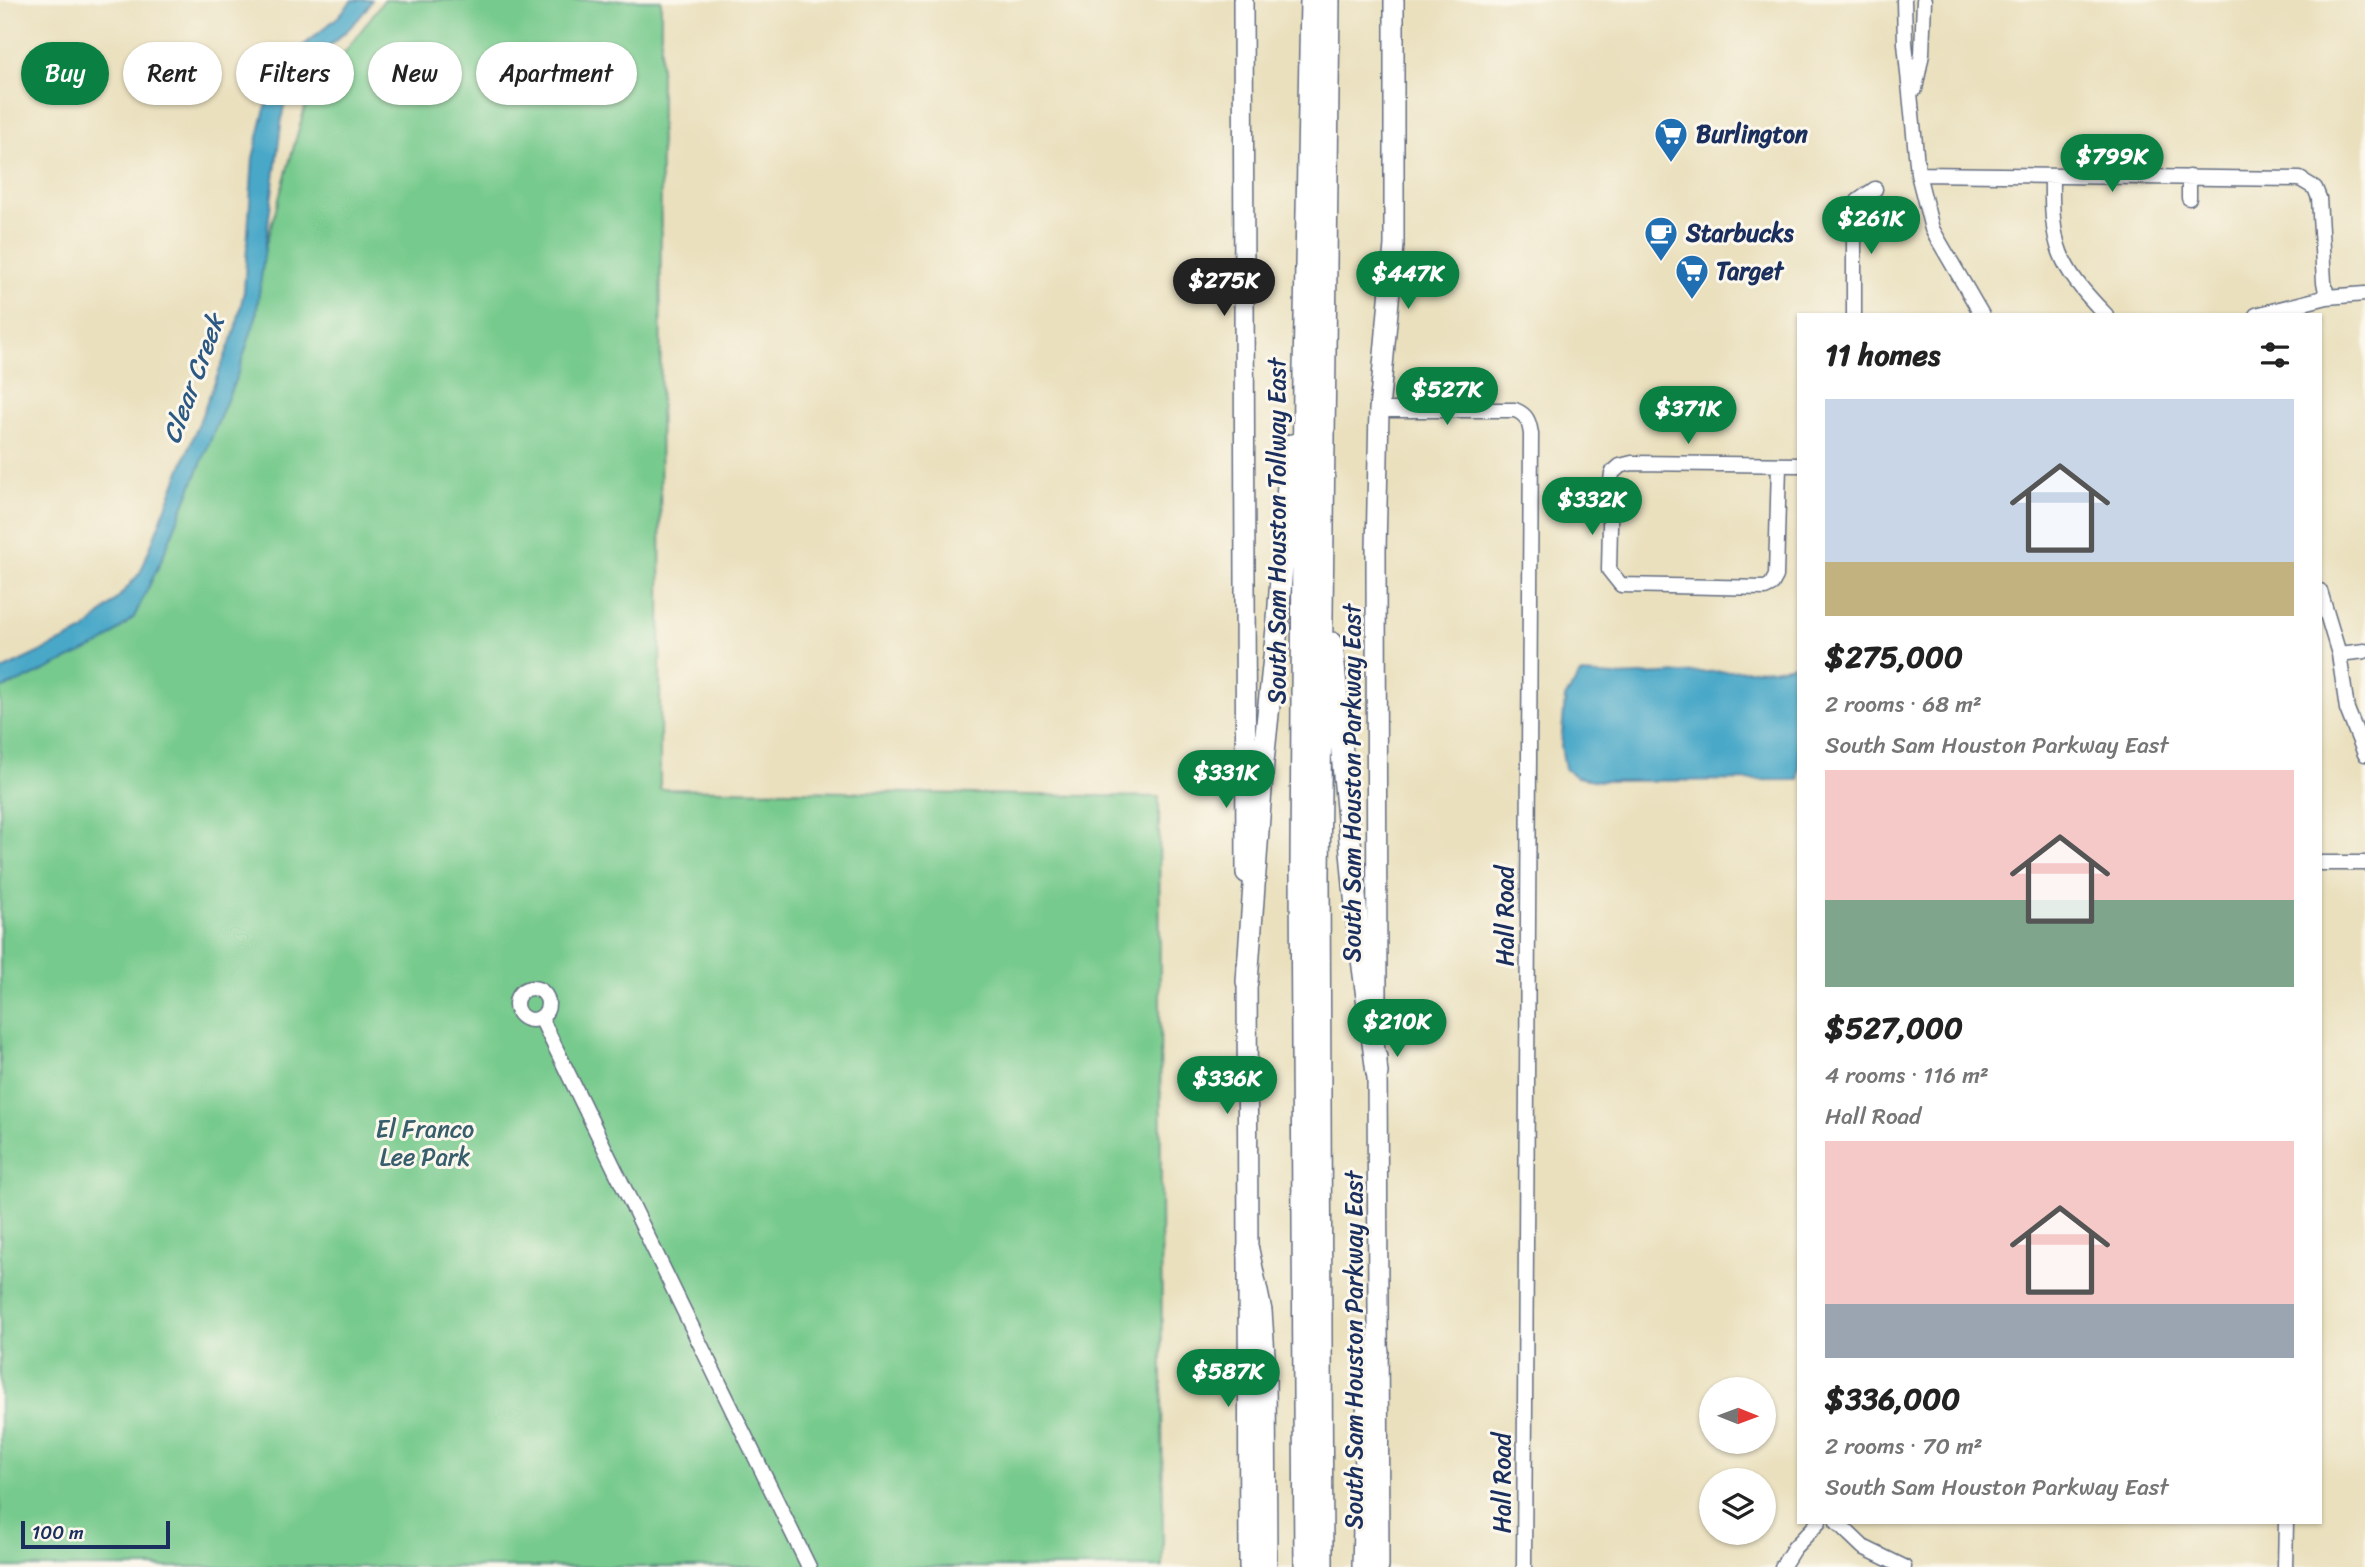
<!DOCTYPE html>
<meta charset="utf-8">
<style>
:root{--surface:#fff;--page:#f6f6f6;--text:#222;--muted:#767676;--accent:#0b8043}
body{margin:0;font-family:Sriracha,sans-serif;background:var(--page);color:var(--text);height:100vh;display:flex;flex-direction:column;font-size:26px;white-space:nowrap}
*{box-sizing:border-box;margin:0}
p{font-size:23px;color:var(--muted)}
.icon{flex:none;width:38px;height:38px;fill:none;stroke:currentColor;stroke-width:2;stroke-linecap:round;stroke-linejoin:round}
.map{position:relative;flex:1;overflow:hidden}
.side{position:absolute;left:1797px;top:313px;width:525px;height:1211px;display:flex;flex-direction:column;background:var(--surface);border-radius:0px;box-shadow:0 2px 5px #0004}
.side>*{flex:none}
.hud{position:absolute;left:21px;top:42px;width:665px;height:63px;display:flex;gap:14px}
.needle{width:46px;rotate:91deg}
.buttons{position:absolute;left:1699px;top:1377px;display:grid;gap:14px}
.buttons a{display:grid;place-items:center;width:77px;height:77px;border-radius:50%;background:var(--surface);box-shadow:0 2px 5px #0004;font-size:35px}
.scale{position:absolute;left:21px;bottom:18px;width:149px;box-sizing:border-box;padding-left:7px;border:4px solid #1b2f5e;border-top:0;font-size:19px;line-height:24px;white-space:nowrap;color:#1b2f5e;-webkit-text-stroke:5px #fbf7ec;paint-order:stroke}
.price{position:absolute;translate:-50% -60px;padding:0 16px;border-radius:24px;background:var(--accent);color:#fff;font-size:23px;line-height:46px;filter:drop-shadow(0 2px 4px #0008)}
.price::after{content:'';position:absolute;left:50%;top:42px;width:21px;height:16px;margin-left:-10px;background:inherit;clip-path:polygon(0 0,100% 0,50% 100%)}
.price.on{background:#222;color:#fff}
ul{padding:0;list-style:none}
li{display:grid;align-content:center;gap:14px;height:371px;padding:0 28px}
li span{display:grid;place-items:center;height:217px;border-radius:0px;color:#555}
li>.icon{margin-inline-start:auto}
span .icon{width:126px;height:126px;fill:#fffc;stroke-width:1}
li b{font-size:30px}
h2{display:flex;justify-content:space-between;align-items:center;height:84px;padding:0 28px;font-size:30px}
.chip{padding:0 24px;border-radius:32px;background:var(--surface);box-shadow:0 2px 5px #0004;font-size:24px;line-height:63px}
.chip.on{background:var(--accent);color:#fff}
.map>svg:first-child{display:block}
</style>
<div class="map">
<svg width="2365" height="1567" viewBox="0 0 2365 1567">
<rect width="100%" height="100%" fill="#fbf7ec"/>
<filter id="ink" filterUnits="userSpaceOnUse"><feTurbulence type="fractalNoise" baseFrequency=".0143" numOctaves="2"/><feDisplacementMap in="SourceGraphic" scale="14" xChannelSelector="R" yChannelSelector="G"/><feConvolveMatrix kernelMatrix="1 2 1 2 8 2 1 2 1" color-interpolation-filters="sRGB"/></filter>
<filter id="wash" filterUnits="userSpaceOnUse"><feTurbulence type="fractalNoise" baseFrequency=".00686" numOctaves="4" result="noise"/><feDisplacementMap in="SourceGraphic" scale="28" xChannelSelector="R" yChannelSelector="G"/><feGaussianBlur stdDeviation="1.57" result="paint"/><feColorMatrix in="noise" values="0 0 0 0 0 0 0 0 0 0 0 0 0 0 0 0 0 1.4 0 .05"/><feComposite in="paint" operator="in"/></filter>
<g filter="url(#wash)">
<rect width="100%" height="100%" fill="#eae0be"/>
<!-- green -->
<path fill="#77ca8d" stroke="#497c76" stroke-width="2" d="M384 0H661L660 789 1159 797 1163 1567H0V680L101 632 151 565 243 324 306 104Z"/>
<!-- water -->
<path fill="#49a8c8" stroke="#326c93" stroke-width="2" d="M352 0H372C352 36 310 53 291 89 288 96 286 103 283 110L256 317 238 373 161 561 134 617 103 643 22 681 0 689V671L84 631 117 599 140 573 236 328 244 291 253 158 264 112 274 85 291 56 339 16Z
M1799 664V780L1600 781 1576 777 1565 769 1561 746 1565 698 1580 674 1616 676 1773 669Z"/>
</g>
<g filter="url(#ink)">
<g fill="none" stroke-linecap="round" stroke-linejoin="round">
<defs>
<path id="minor" d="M1904 0 1905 43 1918 174 1932 229 1982 315
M1915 89 1922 54 1924 0
M1918 174 2300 179 2315 188 2319 198 2324 282 2327 297
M2052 176C2051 245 2057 265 2106 315
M2189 177V198
M1854 315V212L1858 201 1875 189
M2256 315 2327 297 2365 294
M1379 410H1515C1527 415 1529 421 1531 434L1524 1567
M1779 465 1776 576 1771 585 1765 588 1621 585 1609 570 1611 481 1612 473 1620 466 1632 463 1799 465
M2320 591 2339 654 2347 709 2365 754
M2339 654 2365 651
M2320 863H2365
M516 1004a16 16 0 1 1 32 0a16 16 0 1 1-32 0Z
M541 1018 809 1567
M1837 1522 1863 1547 1904 1567
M1782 1567 1794 1548 1819 1522
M2285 1567 2286 1522"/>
<path id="major" d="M1243 0 1246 873
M1247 966 1249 1567
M1377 1017 1376 551 1379 410 1394 245V0
M1377 1057 1379 1567"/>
<path id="highway" d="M1332 643 1358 929 1377 1073
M1247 982 1263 762 1278 619 1291 445
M1248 1250 1261 1311 1265 1370 1266 1567
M1305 1567 1301 868 1304 371 1311 0
M1322 1567 1319 876 1329 0
M1363 1567 1367 1412 1378 1351"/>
</defs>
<!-- minor casing -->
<use href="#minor" stroke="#636d80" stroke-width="17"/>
<!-- major casing -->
<use href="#major" stroke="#636d80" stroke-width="22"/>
<!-- highway casing -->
<use href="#highway" stroke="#636d80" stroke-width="24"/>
<!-- minor -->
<use href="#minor" stroke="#fff" stroke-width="14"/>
<!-- major -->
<use href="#major" stroke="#fff" stroke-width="19"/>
<!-- highway -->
<use href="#highway" stroke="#fff" stroke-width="21"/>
</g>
</g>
<!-- icons -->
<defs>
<symbol id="supermarket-pin" viewBox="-11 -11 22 30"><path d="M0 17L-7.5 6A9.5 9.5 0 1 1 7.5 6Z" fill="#1f6fb2" stroke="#fbf7ec"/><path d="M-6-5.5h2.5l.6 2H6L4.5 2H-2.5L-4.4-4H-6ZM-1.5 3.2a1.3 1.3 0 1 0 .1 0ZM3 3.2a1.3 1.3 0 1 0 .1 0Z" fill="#fff"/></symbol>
<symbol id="cafe-pin" viewBox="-11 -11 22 30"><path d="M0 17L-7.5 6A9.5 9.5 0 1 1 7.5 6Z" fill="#1f6fb2" stroke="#fbf7ec"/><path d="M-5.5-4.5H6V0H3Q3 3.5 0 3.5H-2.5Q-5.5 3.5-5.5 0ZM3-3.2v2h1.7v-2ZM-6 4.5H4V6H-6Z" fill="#fff"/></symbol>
</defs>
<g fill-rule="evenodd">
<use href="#supermarket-pin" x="1652" y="115" width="38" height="52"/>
<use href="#cafe-pin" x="1642" y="214" width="38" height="52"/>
<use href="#supermarket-pin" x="1673" y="252" width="38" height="52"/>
</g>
<g text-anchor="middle" stroke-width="6" stroke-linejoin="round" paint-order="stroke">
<!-- poi labels -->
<g font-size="24" font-weight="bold" fill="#1b2f5e" stroke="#fbf7ec" text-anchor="start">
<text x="1696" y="142">Burlington</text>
<text x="1686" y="241">Starbucks</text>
<text x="1716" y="279">Target</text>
</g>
<!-- street labels -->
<g font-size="24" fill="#1b2f5e" stroke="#fbf7ec">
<text transform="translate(1277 531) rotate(-90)" y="8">South Sam Houston Tollway East</text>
<text transform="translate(1352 783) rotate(-90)" y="8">South Sam Houston Parkway East</text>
<text transform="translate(1505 916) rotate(-90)" y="8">Hall Road</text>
<text transform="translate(1354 1350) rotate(-90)" y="8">South Sam Houston Parkway East</text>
<text transform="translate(1502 1483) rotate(-90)" y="8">Hall Road</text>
</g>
<!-- park labels -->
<g font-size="24" fill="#375e6c" stroke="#fbf7ec">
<text x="425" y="1137">El Franco<tspan x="425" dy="28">Lee Park</tspan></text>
</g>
<!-- water labels -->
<g font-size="26" font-style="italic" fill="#2b5983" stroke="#fbf7ec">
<text transform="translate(193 379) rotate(-70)" y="9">Clear Creek</text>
</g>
</g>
</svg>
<div class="buttons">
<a><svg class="needle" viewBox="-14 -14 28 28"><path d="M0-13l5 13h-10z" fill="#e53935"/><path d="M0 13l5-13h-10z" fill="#767676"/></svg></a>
<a><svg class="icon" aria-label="layers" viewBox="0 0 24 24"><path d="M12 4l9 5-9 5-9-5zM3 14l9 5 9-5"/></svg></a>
</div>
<div class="scale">100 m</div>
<b class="price" style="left:2112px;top:194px">$799K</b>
<b class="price" style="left:1871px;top:256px">$261K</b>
<b class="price" style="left:1408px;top:311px">$447K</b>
<b class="price on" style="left:1224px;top:318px">$275K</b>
<b class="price" style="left:1447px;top:427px">$527K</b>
<b class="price" style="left:1688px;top:446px">$371K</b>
<b class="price" style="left:1592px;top:537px">$332K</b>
<b class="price" style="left:1226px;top:810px">$331K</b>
<b class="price" style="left:1397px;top:1059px">$210K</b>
<b class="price" style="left:1227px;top:1116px">$336K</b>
<b class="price" style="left:1228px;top:1409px">$587K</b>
<div class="hud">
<a class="chip on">Buy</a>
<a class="chip">Rent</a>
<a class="chip">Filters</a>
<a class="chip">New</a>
<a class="chip">Apartment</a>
</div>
<section class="side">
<h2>11 homes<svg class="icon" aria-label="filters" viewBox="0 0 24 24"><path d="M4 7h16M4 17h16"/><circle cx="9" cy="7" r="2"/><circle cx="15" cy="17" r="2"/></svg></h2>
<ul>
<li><span style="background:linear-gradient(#c9d6e8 75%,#c2b280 0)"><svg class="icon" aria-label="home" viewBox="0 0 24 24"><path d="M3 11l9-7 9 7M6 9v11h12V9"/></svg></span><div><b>$275,000</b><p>2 rooms · 68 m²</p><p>South Sam Houston Parkway East</p></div></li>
<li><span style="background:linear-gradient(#f6c9c9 60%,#7fa58c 0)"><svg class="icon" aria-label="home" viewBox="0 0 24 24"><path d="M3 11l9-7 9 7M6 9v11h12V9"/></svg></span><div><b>$527,000</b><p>4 rooms · 116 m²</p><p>Hall Road</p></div></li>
<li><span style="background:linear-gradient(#f6c9c9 75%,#9aa5b1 0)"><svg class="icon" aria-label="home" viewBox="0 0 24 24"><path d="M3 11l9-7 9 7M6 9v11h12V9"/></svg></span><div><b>$336,000</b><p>2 rooms · 70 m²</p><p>South Sam Houston Parkway East</p></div></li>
</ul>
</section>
</div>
